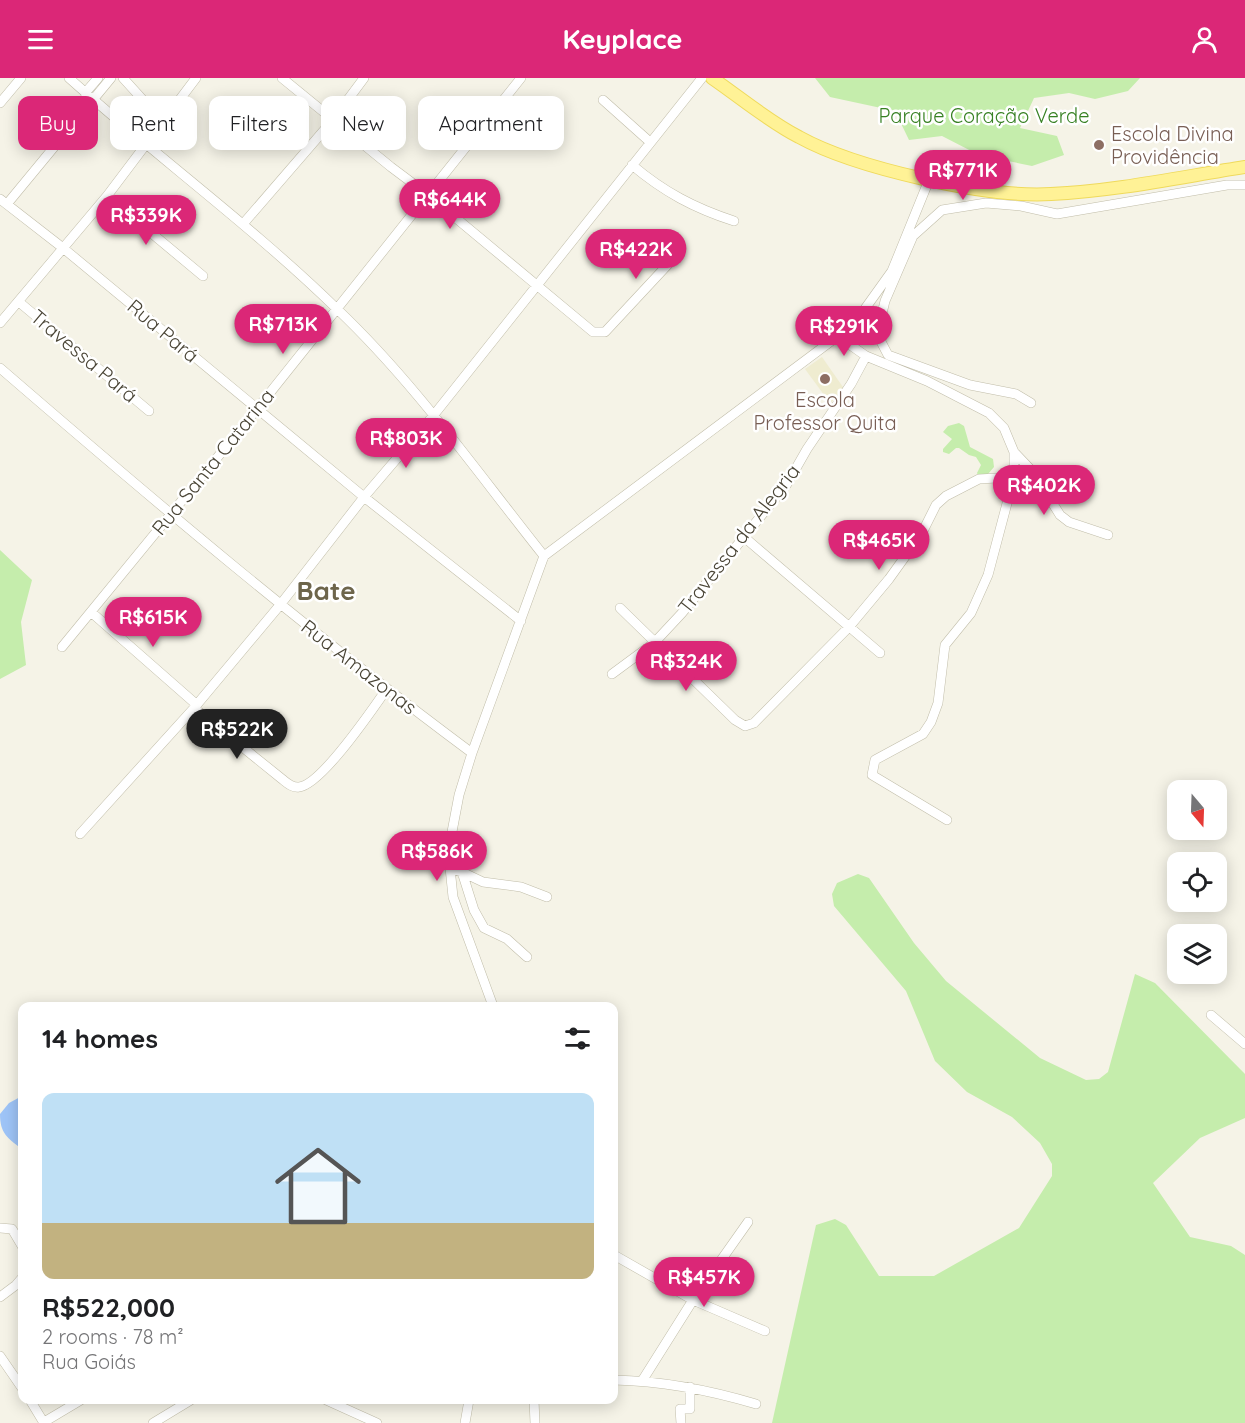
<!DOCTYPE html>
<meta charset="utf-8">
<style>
:root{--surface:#fff;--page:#f2f2f2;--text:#202124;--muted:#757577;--line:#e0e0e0;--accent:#db2777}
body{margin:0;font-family:Quicksand,sans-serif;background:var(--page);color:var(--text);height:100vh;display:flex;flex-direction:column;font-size:22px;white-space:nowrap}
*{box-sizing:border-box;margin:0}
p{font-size:20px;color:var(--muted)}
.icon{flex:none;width:33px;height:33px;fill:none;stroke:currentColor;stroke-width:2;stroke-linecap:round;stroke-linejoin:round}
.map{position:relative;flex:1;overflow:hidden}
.panel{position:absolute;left:18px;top:924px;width:600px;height:402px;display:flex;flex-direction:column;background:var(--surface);border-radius:12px;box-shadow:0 3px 15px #0003}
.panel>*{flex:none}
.guide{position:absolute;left:18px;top:18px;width:600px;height:54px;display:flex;gap:12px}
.needle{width:39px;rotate:161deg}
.fabs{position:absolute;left:1167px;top:702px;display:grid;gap:12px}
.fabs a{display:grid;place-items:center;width:60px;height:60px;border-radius:12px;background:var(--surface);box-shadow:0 3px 15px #0003;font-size:30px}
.price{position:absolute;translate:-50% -51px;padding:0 14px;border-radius:21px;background:var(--accent);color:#fff;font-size:20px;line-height:39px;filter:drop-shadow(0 2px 3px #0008)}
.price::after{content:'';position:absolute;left:50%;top:36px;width:18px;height:14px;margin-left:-9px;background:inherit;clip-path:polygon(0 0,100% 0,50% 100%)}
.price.on{background:#222;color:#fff}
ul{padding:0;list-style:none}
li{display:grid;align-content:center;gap:12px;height:318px;padding:0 24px}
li+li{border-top:2px solid var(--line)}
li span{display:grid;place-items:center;height:186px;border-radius:12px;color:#555}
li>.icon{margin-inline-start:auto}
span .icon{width:108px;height:108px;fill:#fffc;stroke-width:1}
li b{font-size:26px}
h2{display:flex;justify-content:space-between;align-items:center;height:72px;padding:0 24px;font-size:26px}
.tag{padding:0 21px;border-radius:12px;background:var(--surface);box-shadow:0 3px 15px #0003;font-size:21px;line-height:54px}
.tag.on{background:var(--accent);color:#fff}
header{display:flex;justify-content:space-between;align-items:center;height:78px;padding:0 24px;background:var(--accent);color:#fff;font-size:27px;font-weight:700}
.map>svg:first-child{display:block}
</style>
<header><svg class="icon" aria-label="menu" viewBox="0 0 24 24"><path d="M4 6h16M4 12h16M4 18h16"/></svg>Keyplace<svg class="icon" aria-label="person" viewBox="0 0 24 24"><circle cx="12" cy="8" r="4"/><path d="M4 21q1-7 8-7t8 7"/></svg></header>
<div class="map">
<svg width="1245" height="1345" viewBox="0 0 1245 1345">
<rect width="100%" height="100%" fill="#f5f3e7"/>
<!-- education -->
<path fill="#efecd0" d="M822 279 845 312 830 325 805 291Z"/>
<!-- green -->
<path fill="#c5edac" d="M815 0H1140L1128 13 1095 21 1069 15 1034 20 1020 50 1057 58 1064 77 1032 88 979 77 942 58 909 62 895 33 830 19Z
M959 345 964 348 970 369 993 381 994 389 988 396 978 397 977 395 981 387 976 379 969 377 959 370H956L949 376 943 374V371L952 361 943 354 948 348Z
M0 472 32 502 21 544 26 587 0 601Z
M858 796 869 800 914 865 946 903 1040 980 1086 1002 1099 1001 1108 994 1135 896 1155 905 1245 996V1040L1200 1060 1153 1105 1190 1159 1231 1168 1245 1177V1345H772L816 1147 835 1141 846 1147 879 1198H934L1019 1150 1052 1098V1086L1040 1065 1012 1039 967 1014 935 983 906 913 834 828 832 816 837 805Z"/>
<!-- water -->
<path fill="#9ec4f7" d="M22 1018V1071C7 1060 0 1055 0 1036L9 1025Z"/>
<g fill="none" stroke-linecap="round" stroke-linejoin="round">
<defs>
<path id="minor" d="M69 0C157 79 253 149 337 231 415 305 477 394 544 478
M123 0 162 43
M282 0 391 89 427 116 593 254H605L673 181
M85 15 98 0
M603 22 650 64
M0 25 21 0
M632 87C664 114 694 130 734 143
M107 118 203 198
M0 121 63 170 364 419 521 543
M7 126 111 0
M243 146 332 43 364 0
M19 224 149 333
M0 245 107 118 196 0
M839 259 866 278 927 303 989 335 1004 350 1014 374V399L988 497 971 535 945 567 938 625 931 644 923 656 875 682 872 697 947 742
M0 290C154 423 309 554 472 675
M1031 325 1016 316 970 307 888 277 877 256 885 223 913 158 942 132 986 125 1021 128 1057 136 1227 107H1245
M1014 374 1033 394 1060 437 1069 444 1108 457
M744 459 880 575
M620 530 735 642 745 648 754 645 849 549 889 501 922 455 936 427 946 418 979 401 1014 399
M91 534 197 627
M62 569 257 331 521 0
M612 596 654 565 682 535 787 406 807 371 851 306 866 278
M194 630 282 701C287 705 292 710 299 709 321 707 372 632 386 612
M80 756 194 630 280 527 364 419 433 338 702 0
M450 791 462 794 474 832 484 850 507 861 527 879
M462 794 483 804 521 809 547 819
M493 928 453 819 449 780 451 759 459 717 472 675 544 478 854 246 892 193 929 102
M1211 937 1245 966
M0 1150 12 1151 22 1168
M614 1177 693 1222 765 1253
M0 1219 16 1207 22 1200
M0 1278 22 1310
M614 1302C663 1303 709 1312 756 1326
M642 1303 693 1222 748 1144
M30 1322 44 1345
M326 1322 377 1345
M534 1322 535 1345
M44 1344 81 1322
M153 1345 191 1322
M465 1345 469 1322
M681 1345 680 1331H690V1309"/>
<path id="major" d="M712 0C741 20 768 43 799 59 855 90 987 120 1051 116 1116 113 1181 99 1245 89"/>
</defs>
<!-- minor casing -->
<use href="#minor" stroke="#c1bda9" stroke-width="10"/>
<!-- major casing -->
<use href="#major" stroke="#efda5c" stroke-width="14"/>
<!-- minor -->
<use href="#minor" stroke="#fff" stroke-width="9"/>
<!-- major -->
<use href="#major" stroke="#fff296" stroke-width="12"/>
</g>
<!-- markers -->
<g fill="#8d6e63" stroke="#fff" stroke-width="2">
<circle cx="1099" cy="67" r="6"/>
<circle cx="825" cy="301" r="6"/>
</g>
<g text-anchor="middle" stroke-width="5" stroke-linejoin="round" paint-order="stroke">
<!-- park labels -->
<g font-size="20" fill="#378123" stroke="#fff">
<text x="984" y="45">Parque Coração Verde</text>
</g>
<!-- education labels -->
<g font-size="20" fill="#785e54" stroke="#fff" text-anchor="start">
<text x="1111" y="63">Escola Divina<tspan x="1111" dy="23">Providência</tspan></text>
<text x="825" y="329" text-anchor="middle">Escola<tspan x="825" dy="23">Professor Quita</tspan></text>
</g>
<!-- street labels -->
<g font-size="20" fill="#494435" stroke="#fff">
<text transform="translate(163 253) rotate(40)" y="7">Rua Pará</text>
<text transform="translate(84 278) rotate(40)" y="7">Travessa Pará</text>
<text transform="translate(213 384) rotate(-51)" y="7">Rua Santa Catarina</text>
<text transform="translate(739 461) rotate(-52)" y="7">Travessa da Alegria</text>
<text transform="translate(359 589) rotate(38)" y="7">Rua Amazonas</text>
</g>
<!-- district labels -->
<g font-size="26" font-weight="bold" fill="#6d654b" stroke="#fff">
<text x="326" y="522">Bate</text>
</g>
</g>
</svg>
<div class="fabs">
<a><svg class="needle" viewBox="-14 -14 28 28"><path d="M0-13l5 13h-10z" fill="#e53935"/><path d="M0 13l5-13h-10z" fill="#757577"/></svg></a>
<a><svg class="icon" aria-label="locate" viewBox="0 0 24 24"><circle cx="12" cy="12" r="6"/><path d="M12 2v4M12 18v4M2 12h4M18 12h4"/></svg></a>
<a><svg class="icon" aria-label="layers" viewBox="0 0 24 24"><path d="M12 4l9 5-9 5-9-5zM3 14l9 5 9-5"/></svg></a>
</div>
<b class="price" style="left:963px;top:123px">R$771K</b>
<b class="price" style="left:450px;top:152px">R$644K</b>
<b class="price" style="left:146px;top:168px">R$339K</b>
<b class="price" style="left:636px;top:202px">R$422K</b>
<b class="price" style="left:283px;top:277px">R$713K</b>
<b class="price" style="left:844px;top:279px">R$291K</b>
<b class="price" style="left:406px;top:391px">R$803K</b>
<b class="price" style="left:1044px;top:438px">R$402K</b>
<b class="price" style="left:879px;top:493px">R$465K</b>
<b class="price" style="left:153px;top:570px">R$615K</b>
<b class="price" style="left:686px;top:614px">R$324K</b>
<b class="price on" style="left:237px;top:682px">R$522K</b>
<b class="price" style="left:437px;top:804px">R$586K</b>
<b class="price" style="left:704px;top:1230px">R$457K</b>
<div class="guide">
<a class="tag on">Buy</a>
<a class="tag">Rent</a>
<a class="tag">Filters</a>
<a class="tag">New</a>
<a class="tag">Apartment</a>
</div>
<section class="panel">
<h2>14 homes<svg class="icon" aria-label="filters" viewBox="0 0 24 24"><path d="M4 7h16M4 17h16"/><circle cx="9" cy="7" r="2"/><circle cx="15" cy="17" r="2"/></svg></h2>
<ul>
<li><span style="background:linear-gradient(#bfe0f5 70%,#c2b280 0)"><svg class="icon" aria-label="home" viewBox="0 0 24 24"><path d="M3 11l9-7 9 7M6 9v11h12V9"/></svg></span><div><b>R$522,000</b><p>2 rooms · 78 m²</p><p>Rua Goiás</p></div></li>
</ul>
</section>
</div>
